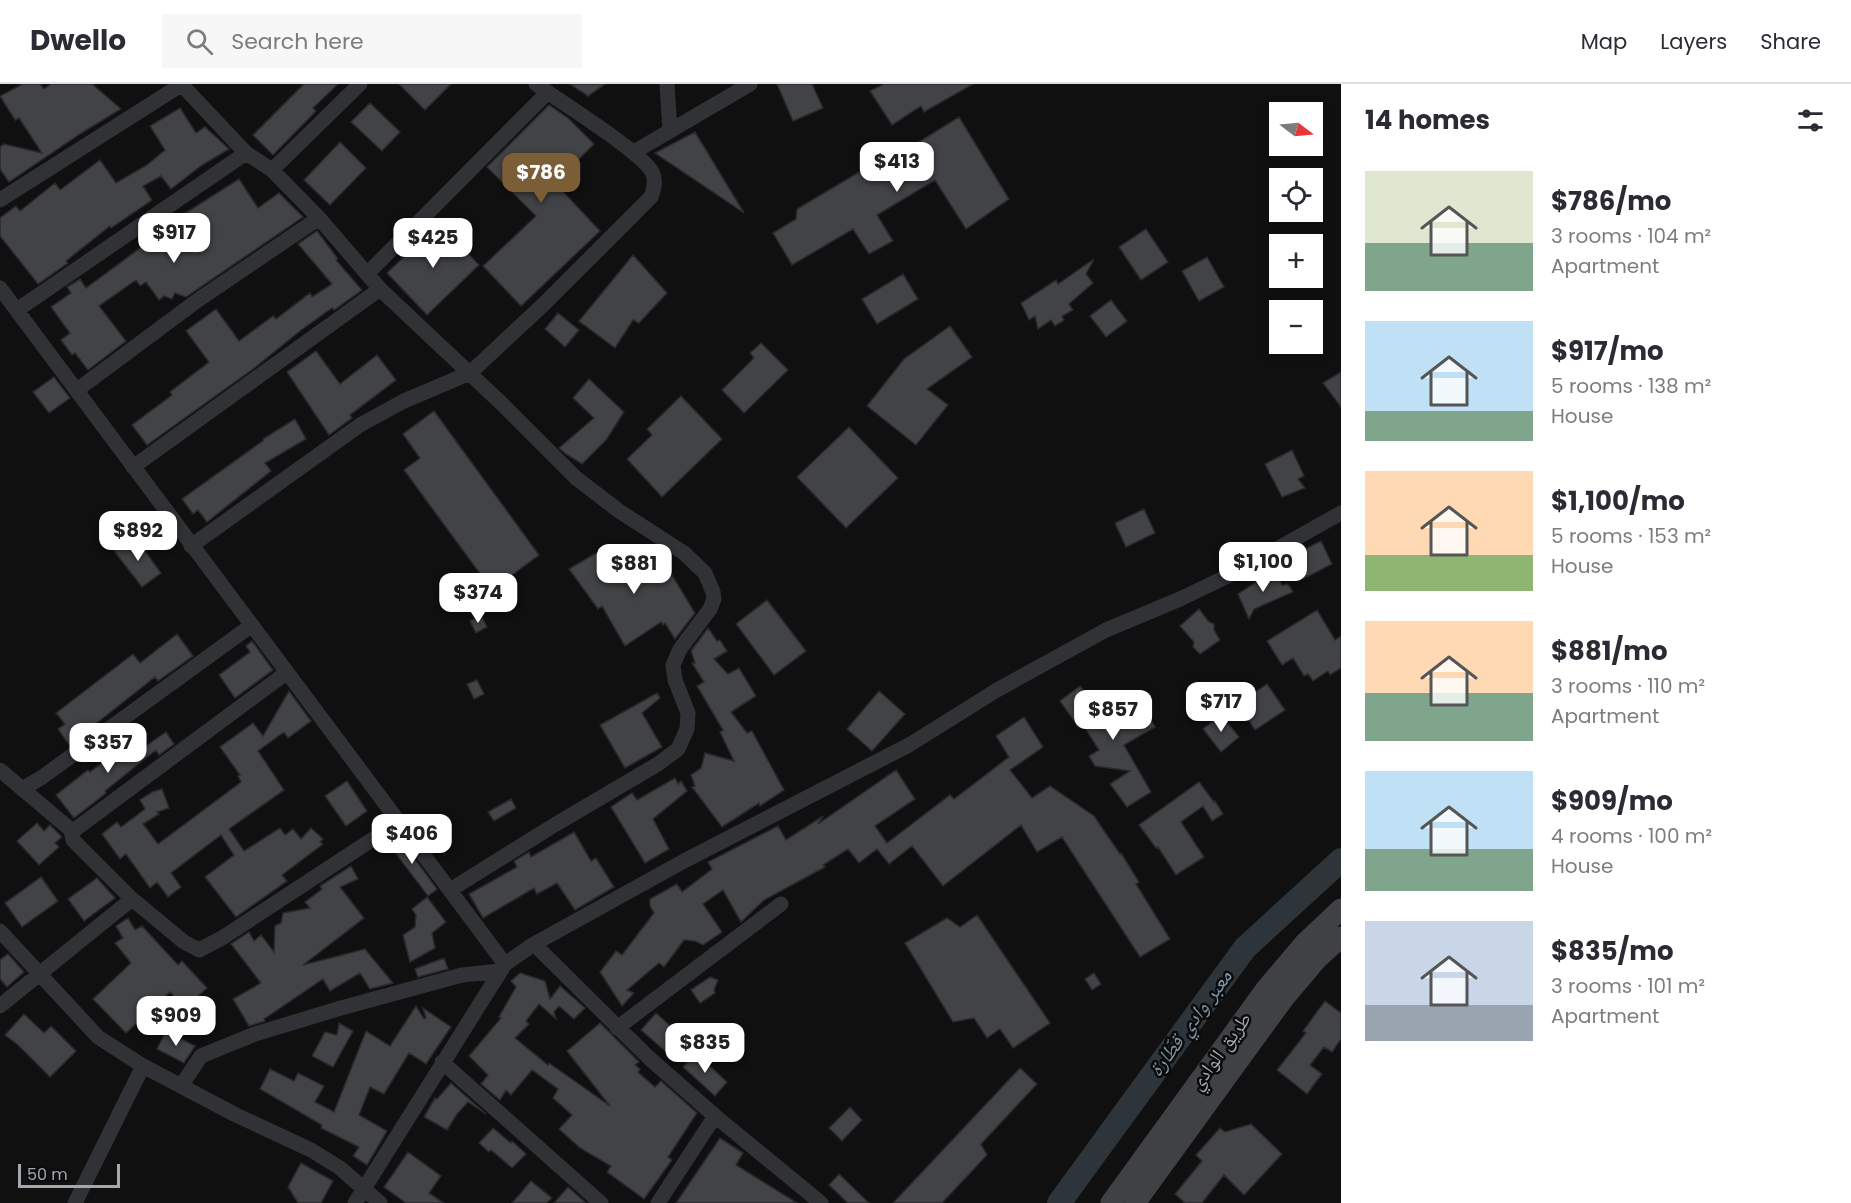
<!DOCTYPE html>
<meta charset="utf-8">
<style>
:root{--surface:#fff;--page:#f7f7f7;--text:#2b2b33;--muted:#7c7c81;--line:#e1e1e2;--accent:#7c5e36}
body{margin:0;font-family:Poppins,"Noto Naskh Arabic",sans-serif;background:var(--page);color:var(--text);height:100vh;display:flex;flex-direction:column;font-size:22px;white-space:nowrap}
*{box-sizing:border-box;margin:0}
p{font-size:20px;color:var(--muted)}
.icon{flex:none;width:33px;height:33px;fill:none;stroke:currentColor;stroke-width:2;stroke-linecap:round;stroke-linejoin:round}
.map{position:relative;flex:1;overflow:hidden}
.sheet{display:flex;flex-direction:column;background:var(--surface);width:510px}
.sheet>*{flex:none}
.needle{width:39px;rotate:106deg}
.buttons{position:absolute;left:1269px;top:18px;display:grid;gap:12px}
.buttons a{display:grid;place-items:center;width:54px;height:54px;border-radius:0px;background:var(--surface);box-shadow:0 3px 9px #0003;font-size:30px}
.scale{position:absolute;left:18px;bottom:15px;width:102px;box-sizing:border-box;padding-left:6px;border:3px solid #a2a8b0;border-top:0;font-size:16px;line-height:21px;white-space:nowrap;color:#a2a8b0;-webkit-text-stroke:4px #0b0b0c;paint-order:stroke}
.price{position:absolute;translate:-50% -51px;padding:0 14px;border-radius:12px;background:#fff;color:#222;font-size:20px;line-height:39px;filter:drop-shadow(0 2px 3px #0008)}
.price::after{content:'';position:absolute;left:50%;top:36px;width:18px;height:14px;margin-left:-9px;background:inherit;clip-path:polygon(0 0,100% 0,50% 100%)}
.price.on{background:var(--accent);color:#fff}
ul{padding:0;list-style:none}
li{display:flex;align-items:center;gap:18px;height:150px;padding:0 24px}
li span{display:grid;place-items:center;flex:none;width:168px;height:120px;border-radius:0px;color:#555}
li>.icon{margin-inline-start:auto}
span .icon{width:72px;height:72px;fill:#fffc;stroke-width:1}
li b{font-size:26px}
h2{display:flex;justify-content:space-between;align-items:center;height:72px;padding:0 24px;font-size:26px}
header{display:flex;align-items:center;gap:36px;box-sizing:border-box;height:84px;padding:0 30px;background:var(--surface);border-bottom:2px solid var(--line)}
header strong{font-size:28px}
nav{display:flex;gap:33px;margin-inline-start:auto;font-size:21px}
.search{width:420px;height:54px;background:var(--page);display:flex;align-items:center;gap:15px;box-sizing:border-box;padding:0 21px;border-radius:0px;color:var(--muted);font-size:22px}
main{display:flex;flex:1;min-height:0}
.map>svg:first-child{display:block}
</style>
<header>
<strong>Dwello</strong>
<div class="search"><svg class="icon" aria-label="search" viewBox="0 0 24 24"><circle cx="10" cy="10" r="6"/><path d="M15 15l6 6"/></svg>Search here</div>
<nav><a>Map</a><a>Layers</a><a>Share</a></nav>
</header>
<main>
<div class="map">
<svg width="1341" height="1119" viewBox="0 0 1341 1119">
<rect width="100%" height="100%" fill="#101011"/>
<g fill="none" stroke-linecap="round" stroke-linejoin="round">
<!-- river -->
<path stroke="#2d353a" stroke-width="24" d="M1059 1119 1245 864 1341 776"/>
</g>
<!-- building -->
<path fill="#414346" stroke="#2a2a2d" stroke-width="1.5" d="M23 0H40L44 5 51 0H92L121 25 80 50 9 98 0 85V63L4 60 42 69 19 34 15 36 0 12Z
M304 0H338L313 24 316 27 273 71 253 51Z
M399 0H451L425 26Z
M570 0H605L588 12Z
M777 0H812L823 24 793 37Z
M884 0H973L924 28 921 22 892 41 870 7Z
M370 19 400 48 382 67 351 38Z
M549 21 568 34 594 60 555 99 600 147 521 222 483 182 536 132 487 83Z
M180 24 196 49 205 43 229 65 202 81 171 105 161 92 143 102 152 116 111 144 110 142 66 177 68 179 38 200 0 152V134L16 122 20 127 55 99 60 106 100 76 116 99 147 81 165 66 150 42Z
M959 33 1009 115 966 145 935 96 877 131 893 157 869 170 853 145 792 181 773 149 796 135 797 125 898 65 901 69Z
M695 48 744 129 655 69Z
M340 58 366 84 330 121 304 96Z
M239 95 258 124 279 109 303 133 186 213 175 209 172 215 164 212 159 216 146 198 140 202 136 196 99 222 126 257 88 286 75 269 72 271 61 256 70 249 51 223 71 209 67 203 80 195 86 204 151 156 153 158 183 163 168 140Z
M439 139 479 181 427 231 387 189Z
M1146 145 1168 178 1141 196 1119 163Z
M317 147 338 175 336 176 362 206 334 226 332 224 300 247 253 285 147 361 132 341 172 311 170 308 209 278 186 247 216 225 239 257 273 232 276 235 310 209 312 213 332 200 298 160Z
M633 171 667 209 639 239 633 236 615 264 579 237Z
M1207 173 1224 203 1199 217 1182 187Z
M1094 175 1086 190 1093 199 1069 220 1073 226 1062 232 1064 236 1055 242 1051 236 1038 245 1035 232 1029 236 1021 219 1056 196 1058 200Z
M903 190 918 215 877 240 862 215Z
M1111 216 1127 237 1106 253 1090 232Z
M558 229 579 246 565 263 545 245Z
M950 242 972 273 927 305 948 321 916 361 867 322 904 275Z
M761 259 788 286 744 329 722 306 754 274 750 269Z
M316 267 340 300 377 271 396 296 350 331 352 334 329 351 287 288Z
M1341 288V323L1323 299Z
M54 293 70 314 49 329 33 308Z
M589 295 624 328 606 356 582 380 566 370 559 364 594 334 573 314Z
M681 312 722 355 662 413 627 375 652 351 647 345Z
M434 327 539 471 492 506 404 386 420 374 403 350Z
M295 335 306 355 265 379 271 387 207 438 198 426 193 430 182 415 264 356 263 355Z
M849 343 898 394 846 444 797 393Z
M1292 366 1304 392 1298 395 1305 404 1282 413 1265 380Z
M1144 425 1155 449 1126 463 1115 439Z
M134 452 161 489 142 503 114 467Z
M1321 457 1332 480 1303 495 1293 475 1300 471 1299 468Z
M630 463 637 466 643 474 647 472 660 497 672 491 695 529 675 555 665 539 663 541 661 538 625 562 602 522 598 525 569 485 596 469 604 482Z
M1274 486 1282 501 1288 500 1293 508 1254 525 1249 535 1238 510Z
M767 516 806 567 774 591 736 540Z
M1199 525 1209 538 1214 540V546L1220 556 1200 570 1193 563 1194 558 1180 542Z
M1317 526 1335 556 1341 552V584L1330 591 1328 587 1313 597 1308 590 1304 592 1293 574 1282 581 1267 557Z
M481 531 487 543 476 549 470 537Z
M708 544 717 557 720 556 727 567 714 575 728 590 739 584 756 612 731 628 747 649 752 647 784 706 760 722 759 719 722 743 692 703 695 702 691 691 701 684 705 669 734 677 720 648 723 646 697 602 704 598 692 579H695L691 567Z
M177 550 193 572 158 597 155 593 69 661 58 645 65 640 56 629 133 570 140 579Z
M252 557 273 586 235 614 219 591 250 568 246 562Z
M477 596 484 610 474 615 467 600Z
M1267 600 1285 626 1255 646 1238 620Z
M1080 602 1106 637 1140 617 1155 643 1124 661 1151 708 1127 723 1110 700 1130 687 1095 682 1089 672 1099 666 1083 641 1079 644 1060 617Z
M289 607 311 637 288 654 284 648 258 667 284 706 229 745 244 767 280 744 285 751 293 745 301 755 311 744 323 755 320 758 323 760 282 791 287 797 236 833 205 793 234 771 221 751 171 789 181 803 168 813 157 798 150 804 126 770 120 775 102 750 117 738 121 743 145 725 140 716 152 708 162 705 169 724 157 728 159 730 143 740 158 760 241 698 238 692 240 691 220 663 253 639 263 652Z
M879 607 905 630 872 667 847 645Z
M657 609 660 614 642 629 662 663 625 684 600 641Z
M1221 631 1239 653 1221 668 1203 645Z
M1024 633 1043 663 1010 686 1032 714 1050 702 1094 732 1120 770 1121 769 1139 798 1136 800 1170 855 1140 873 1062 753 1037 768 1021 741 943 802 912 762 889 780 877 765 859 779 848 765 823 781 825 783 764 816 741 838 723 806 703 820 722 848 703 861 695 857 684 856 664 883 659 879 627 906 634 909 622 922 600 888 616 867 622 871 654 829 650 822V815L677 800 682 808 712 785 708 778 778 742 786 756 823 732 818 740 896 686 915 715 875 742 887 759 950 711 954 715 1009 673 996 652Z
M166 648 174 660 159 671 156 666 105 707 106 709 74 734 56 711 88 686 90 688 132 655 140 666Z
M675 694 678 700 681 697 687 707 653 735 669 765 645 779 611 723 632 709 637 716Z
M347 697 367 727 346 742 325 712Z
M1199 698 1214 718 1215 717 1223 730 1212 737 1203 722 1181 738 1204 773 1176 791 1158 763 1156 764 1139 741Z
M511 715 516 724 494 737 488 728Z
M37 739 44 747 50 741 62 753 55 759 59 763 39 781 17 757Z
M574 748 591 777 596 774 614 803 575 826 557 799 537 810 534 804 483 834 469 810 517 783 514 777 529 768 531 773Z
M397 751 437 805 428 812 387 758Z
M351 782 358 795 340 803 364 834 303 881 365 865 393 899 370 905 360 889 330 907 323 895 264 935 265 937 249 942 233 915 261 899 231 860 249 848 254 857 261 851 274 868 275 842 281 839 283 829 310 824 305 818 322 805 320 802Z
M41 793 58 817 22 843 5 819Z
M97 794 115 814 84 837 68 815Z
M427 813 446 838 432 849 435 864 410 878 403 851 415 843 416 831 412 825Z
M977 831 1050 939 1013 964 1000 945 987 954 974 934 953 938 905 859 947 834 960 843Z
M128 834 135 846 142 842 178 881 182 877 207 904 185 924 170 908 126 949 93 915 131 879 115 859 123 854 116 842Z
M8 870 24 888 7 903 0 895V876Z
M444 874 448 885 418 893 415 885Z
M520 889 545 897 550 915 560 902 585 924 574 935 559 922 554 928 556 935 539 920 526 937 529 940 515 954 548 981 549 979 610 1022 567 967 600 939 639 978 635 981 640 985 638 988 655 1003 661 997 697 1029 668 1073 672 1076 644 1115 607 1088 611 1082 580 1064 559 1045 572 1031 553 1014 558 1005 532 986 511 1011 506 1006 500 1016 481 1000 488 991 469 972 501 934 499 933 516 903 511 897Z
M1094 889 1101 900 1092 906 1085 895Z
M710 893 718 896 714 906 715 909 700 919 691 906Z
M1325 917 1341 929V955L1332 968 1324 963 1310 981 1322 990 1307 1010 1277 986 1306 949 1303 947Z
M416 922 424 935 426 934 423 924 451 943 426 980 409 969 384 1010 370 1003 359 1031 387 1047 367 1081 353 1072 359 1063 321 1044 322 1041 260 1005 270 985 294 997 298 989 324 1002 315 1018 334 1028 366 947 390 962Z
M656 929 679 950 665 967 641 946Z
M24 930 44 949 51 942 76 967 50 993 18 961 5 951Z
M339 939 353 947 333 983 312 972 325 948 337 951Z
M166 947 195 962 184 979 157 965Z
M696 969 727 998 715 1012 683 983Z
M1020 984 1037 1000 981 1060 987 1071 942 1119H893Z
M451 999 486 1030 468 1018 457 1030 447 1046 424 1033 435 1014 437 1015Z
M850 1023 862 1036 842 1057 829 1044Z
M1251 1040 1282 1070 1244 1111 1224 1091 1202 1119H1185L1175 1110 1202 1077 1196 1071 1220 1044 1225 1048Z
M493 1044 511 1059 512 1057 526 1070 512 1084 491 1066 489 1068 479 1059Z
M720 1054 743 1069 736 1081 797 1119H676Z
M408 1068 441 1092 429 1109 444 1119H406L384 1103Z
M301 1079 333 1097 321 1119H298L288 1103Z
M839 1090 869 1119H848L829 1101Z
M531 1097 552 1114 546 1119H512Z
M568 1103 586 1119H554Z"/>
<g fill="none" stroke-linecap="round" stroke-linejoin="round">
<!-- minor -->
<path stroke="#313236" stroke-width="15" d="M181 0 246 69 272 86 319 134 380 205 500 318 576 394 619 427 684 469 705 489 713 508 714 515 710 525 680 565 673 581 675 596 688 629 687 645 678 665 658 680 556 740 450 806
M667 0 670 47
M634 68 750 0
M272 86 360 0
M0 116 181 1
M367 190 547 9
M0 204 505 880 355 1119
M17 226 246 69
M77 306 198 216 319 134
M133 383 380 205
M191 462 360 341 404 317 470 289 545 219 651 113C654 105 656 98 653 90 646 70 557 16 536 0
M286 589 73 747 71 746 73 756 132 815 184 858 199 866 222 854 399 738
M0 686 71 746
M22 705 41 694 252 541
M0 847 98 953 143 982 236 1031 311 1066 340 1084 380 1119
M534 860 648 973 715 1032 821 1119
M505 880 534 860 684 777 909 661 997 606 1106 546 1180 515 1232 490 1341 429
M0 922 132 815
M617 944 781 820
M442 978 601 1119
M181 1002 201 972 255 950 341 924 462 891 500 887
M75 1119 143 982
M658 1119 715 1032"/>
<!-- secondary -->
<path stroke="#3f4145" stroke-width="21" d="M1111 1119 1266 905 1304 860 1341 825
M1135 1119 1284 914 1317 875 1341 853"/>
</g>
<g text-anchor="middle" stroke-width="5" stroke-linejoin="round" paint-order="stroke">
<!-- street labels -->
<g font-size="20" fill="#a2a8b0" stroke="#0b0b0c">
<text transform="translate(1220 967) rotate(-54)" y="7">طريق الوادي</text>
</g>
<!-- water labels -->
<g font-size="21" font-style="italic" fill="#7c97a9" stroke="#0b0b0c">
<text transform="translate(1190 939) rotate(-54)" y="7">معبر وادي قطّارة</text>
</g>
</g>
</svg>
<div class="buttons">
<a><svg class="needle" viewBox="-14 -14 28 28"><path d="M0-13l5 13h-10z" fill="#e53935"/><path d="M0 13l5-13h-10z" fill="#7c7c81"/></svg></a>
<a><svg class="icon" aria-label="locate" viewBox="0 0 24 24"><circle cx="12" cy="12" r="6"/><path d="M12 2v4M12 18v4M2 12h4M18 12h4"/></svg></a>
<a>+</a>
<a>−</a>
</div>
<div class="scale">50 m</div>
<b class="price" style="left:897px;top:109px">$413</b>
<b class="price on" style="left:541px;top:120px">$786</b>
<b class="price" style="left:174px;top:180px">$917</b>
<b class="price" style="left:433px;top:185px">$425</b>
<b class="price" style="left:138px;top:478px">$892</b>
<b class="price" style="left:1263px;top:509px">$1,100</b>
<b class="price" style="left:634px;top:511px">$881</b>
<b class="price" style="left:478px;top:540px">$374</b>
<b class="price" style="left:1221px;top:649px">$717</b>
<b class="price" style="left:1113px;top:657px">$857</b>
<b class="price" style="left:108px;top:690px">$357</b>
<b class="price" style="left:412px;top:781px">$406</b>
<b class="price" style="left:176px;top:963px">$909</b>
<b class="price" style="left:705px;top:990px">$835</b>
</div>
<section class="sheet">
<h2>14 homes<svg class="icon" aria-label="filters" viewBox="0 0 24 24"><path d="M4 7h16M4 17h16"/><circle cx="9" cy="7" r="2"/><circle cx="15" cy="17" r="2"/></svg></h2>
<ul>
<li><span style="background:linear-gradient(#dfe7d0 60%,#7fa58c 0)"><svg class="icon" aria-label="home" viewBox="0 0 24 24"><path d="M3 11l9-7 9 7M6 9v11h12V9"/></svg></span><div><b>$786/mo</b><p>3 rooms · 104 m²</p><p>Apartment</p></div></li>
<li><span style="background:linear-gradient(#bfe0f5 75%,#7fa58c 0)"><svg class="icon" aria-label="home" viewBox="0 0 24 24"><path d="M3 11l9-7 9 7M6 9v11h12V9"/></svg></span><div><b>$917/mo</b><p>5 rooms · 138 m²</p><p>House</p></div></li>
<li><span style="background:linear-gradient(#ffd9b3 70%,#8fb573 0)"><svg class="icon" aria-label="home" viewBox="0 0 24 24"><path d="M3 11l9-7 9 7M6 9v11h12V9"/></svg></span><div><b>$1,100/mo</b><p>5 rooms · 153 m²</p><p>House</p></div></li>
<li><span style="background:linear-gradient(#ffd9b3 60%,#7fa58c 0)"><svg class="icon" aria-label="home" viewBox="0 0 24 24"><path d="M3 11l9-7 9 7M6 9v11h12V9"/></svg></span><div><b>$881/mo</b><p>3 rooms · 110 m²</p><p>Apartment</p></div></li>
<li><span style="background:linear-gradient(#bfe0f5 65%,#7fa58c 0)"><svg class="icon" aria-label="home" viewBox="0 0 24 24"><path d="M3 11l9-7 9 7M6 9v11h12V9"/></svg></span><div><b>$909/mo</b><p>4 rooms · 100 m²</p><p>House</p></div></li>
<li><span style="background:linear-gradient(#c9d6e8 70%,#9aa5b1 0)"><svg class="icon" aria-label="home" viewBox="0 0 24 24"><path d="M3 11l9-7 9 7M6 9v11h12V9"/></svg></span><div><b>$835/mo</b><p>3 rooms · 101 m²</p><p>Apartment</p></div></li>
</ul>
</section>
</main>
